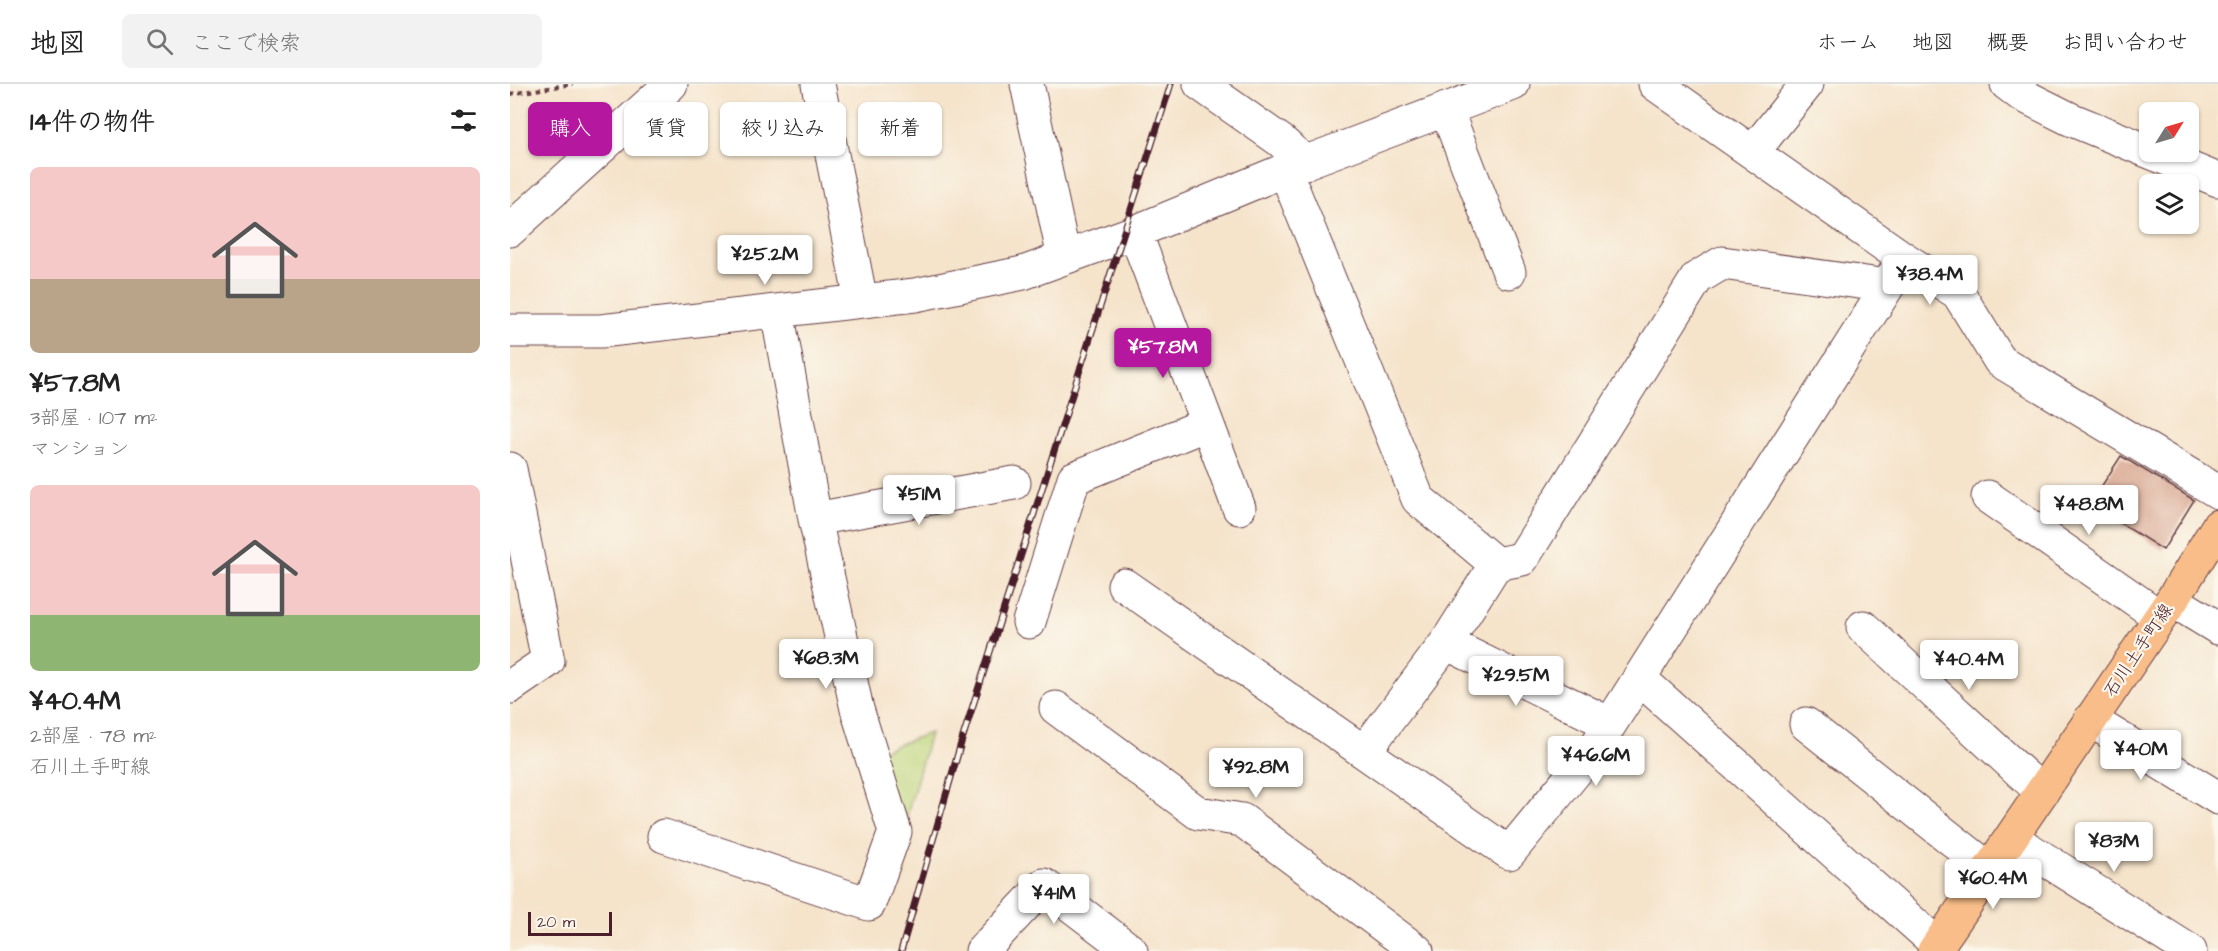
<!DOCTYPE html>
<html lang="ja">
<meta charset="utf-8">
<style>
:root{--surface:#fff;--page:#f2f2f2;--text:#222;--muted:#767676;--line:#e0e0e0;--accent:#b5179e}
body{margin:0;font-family:"Architects Daughter","Klee One",sans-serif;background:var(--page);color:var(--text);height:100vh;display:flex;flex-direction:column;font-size:22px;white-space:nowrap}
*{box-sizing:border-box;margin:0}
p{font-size:20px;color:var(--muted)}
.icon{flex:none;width:33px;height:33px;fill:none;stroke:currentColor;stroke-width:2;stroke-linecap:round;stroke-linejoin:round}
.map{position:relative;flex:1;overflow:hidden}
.side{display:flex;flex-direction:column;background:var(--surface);width:510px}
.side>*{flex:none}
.banner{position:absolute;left:18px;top:18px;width:570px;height:54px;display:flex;gap:12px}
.needle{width:39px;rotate:53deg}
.fabs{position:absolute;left:1629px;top:18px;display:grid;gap:12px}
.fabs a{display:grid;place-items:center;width:60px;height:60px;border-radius:9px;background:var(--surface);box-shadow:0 2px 4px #0004;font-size:30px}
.scale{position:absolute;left:18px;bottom:15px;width:84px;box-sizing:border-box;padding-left:6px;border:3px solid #4a1f2b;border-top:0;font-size:16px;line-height:21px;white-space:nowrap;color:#4a1f2b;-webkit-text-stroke:4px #fbf7ec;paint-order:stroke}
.price{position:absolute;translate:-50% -51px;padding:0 14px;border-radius:6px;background:#fff;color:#222;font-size:20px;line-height:39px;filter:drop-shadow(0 2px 3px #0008)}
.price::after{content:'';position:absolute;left:50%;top:36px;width:18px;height:14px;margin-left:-9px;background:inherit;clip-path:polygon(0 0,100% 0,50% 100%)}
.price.current{background:var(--accent);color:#fff}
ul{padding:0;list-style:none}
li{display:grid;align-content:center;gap:12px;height:318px;padding:0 30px}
li span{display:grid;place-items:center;height:186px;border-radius:9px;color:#555}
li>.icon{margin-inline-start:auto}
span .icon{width:108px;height:108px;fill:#fffc;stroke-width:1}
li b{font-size:26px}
h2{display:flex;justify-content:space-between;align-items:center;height:72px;padding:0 30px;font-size:26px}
.pill{padding:0 21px;border-radius:9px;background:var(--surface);box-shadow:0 2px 4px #0004;font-size:21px;line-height:54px}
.pill.current{background:var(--accent);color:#fff}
header{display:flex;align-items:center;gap:36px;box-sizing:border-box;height:84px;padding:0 30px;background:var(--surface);border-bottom:2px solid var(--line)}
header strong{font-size:28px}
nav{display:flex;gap:33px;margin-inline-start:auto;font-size:21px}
.search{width:420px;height:54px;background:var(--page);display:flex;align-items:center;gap:15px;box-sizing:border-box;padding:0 21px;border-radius:9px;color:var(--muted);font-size:22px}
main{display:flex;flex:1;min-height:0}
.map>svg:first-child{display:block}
</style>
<header>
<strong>地図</strong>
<div class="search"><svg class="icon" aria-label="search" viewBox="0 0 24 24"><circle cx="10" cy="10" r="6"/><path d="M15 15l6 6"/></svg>ここで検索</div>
<nav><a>ホーム</a><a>地図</a><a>概要</a><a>お問い合わせ</a></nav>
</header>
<main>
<section class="side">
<h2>14件の物件<svg class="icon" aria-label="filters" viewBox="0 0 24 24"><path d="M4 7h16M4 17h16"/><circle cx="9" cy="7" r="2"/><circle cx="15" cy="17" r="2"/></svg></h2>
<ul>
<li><span style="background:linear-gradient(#f6c9c9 60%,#b9a48a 0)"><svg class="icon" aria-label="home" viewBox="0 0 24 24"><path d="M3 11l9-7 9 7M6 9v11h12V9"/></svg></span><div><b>¥57.8M</b><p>3部屋 · 107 m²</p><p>マンション</p></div></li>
<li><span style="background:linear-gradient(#f6c9c9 70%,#8fb573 0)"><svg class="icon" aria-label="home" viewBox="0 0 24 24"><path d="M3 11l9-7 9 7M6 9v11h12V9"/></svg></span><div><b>¥40.4M</b><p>2部屋 · 78 m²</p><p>石川土手町線</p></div></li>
</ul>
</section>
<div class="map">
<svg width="1708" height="867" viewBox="0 0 1708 867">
<rect width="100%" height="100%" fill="#fbf7ec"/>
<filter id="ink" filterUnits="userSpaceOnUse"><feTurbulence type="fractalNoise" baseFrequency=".0167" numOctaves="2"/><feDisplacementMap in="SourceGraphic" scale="12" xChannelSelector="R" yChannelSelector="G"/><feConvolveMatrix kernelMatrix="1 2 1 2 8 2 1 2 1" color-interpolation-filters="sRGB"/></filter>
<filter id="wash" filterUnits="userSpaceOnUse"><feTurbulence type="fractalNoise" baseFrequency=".008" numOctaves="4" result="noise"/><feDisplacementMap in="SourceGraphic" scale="24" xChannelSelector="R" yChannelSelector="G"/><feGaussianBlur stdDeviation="1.35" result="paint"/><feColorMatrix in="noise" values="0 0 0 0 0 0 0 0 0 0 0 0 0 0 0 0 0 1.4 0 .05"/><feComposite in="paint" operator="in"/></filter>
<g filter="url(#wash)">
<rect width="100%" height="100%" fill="#f5e3ca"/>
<!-- green -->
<path fill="#bcd479" stroke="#837a52" stroke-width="1.5" d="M420 649 394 742 367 668Z"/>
<g id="blocks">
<!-- building -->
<path fill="#d1957e" d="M1611 372 1684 416 1653 466 1580 420Z"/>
</g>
</g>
<g filter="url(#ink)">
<use href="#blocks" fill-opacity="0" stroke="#643c43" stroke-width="1.5"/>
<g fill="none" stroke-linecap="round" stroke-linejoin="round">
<defs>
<path id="minor" d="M308 0 351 217
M517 0 554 174
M690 0 771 57 795 79
M1145 0 1393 174 1448 209 1490 277 1708 408
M1497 0 1510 10 1560 35 1708 96
M936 25 999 188
M1243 68 1297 0
M775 86 908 415 986 480
M0 146 161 0
M625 148 729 424
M0 247H91L405 211 513 189 625 148 775 86 1003 0
M0 385 38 577 0 603
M1478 413 1650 533
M305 435 504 399
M614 501 999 769 1085 664 1378 202 1393 174
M1662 516 1708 544
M519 538 564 394 697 340
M1353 543 1532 708
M936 559 1100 640
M1129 594 1428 861
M546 624 688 729 732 736 907 867
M1580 636 1708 714
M1296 640 1479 785
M854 668 936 559 986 480 1012 475 1187 194 1212 179 1378 202
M154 752 359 820 385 748 347 625 305 435 267 227
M1501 754 1680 867
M472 867 534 801 621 867"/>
<path id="major" d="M1424 867 1662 516 1708 442"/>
</defs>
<!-- minor casing -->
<use href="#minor" stroke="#643c43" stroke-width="35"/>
<!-- major casing -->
<use href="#major" stroke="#643c43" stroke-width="35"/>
<!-- path -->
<path stroke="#643c43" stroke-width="4" stroke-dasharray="4.5 4.5" stroke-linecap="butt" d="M0 10 63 0"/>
<!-- minor -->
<use href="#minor" stroke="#fff" stroke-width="33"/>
<!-- major -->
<use href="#major" stroke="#f8bd89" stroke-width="33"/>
<defs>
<path id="rail" d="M391 867 451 659 661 0"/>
</defs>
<!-- rail casing -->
<use href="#rail" stroke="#4a1f2b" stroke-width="7"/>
<!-- rail -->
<use href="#rail" stroke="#fbf7ec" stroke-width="4.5" stroke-dasharray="14" stroke-linecap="butt"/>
</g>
</g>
<g text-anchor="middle" stroke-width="4.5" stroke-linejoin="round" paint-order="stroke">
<!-- street labels -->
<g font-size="18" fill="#4a1f2b" stroke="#fbf7ec">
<text transform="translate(1628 566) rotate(-56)" y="6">石川土手町線</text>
</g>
</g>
</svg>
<div class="fabs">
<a><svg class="needle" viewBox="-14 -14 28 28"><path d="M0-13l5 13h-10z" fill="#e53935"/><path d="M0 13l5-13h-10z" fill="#767676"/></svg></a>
<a><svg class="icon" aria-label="layers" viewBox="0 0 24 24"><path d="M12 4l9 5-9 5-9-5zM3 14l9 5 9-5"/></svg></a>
</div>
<div class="scale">20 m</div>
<b class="price" style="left:255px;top:202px">¥25.2M</b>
<b class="price" style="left:1420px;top:222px">¥38.4M</b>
<b class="price current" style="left:653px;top:295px">¥57.8M</b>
<b class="price" style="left:409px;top:442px">¥51M</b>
<b class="price" style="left:1579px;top:452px">¥48.8M</b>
<b class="price" style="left:316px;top:606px">¥68.3M</b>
<b class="price" style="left:1459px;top:607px">¥40.4M</b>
<b class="price" style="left:1006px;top:623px">¥29.5M</b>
<b class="price" style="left:1631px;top:697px">¥40M</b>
<b class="price" style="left:1086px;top:703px">¥46.6M</b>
<b class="price" style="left:746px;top:715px">¥92.8M</b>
<b class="price" style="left:1604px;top:789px">¥83M</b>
<b class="price" style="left:1483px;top:826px">¥60.4M</b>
<b class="price" style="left:544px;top:841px">¥41M</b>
<div class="banner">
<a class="pill current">購入</a>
<a class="pill">賃貸</a>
<a class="pill">絞り込み</a>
<a class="pill">新着</a>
</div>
</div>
</main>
